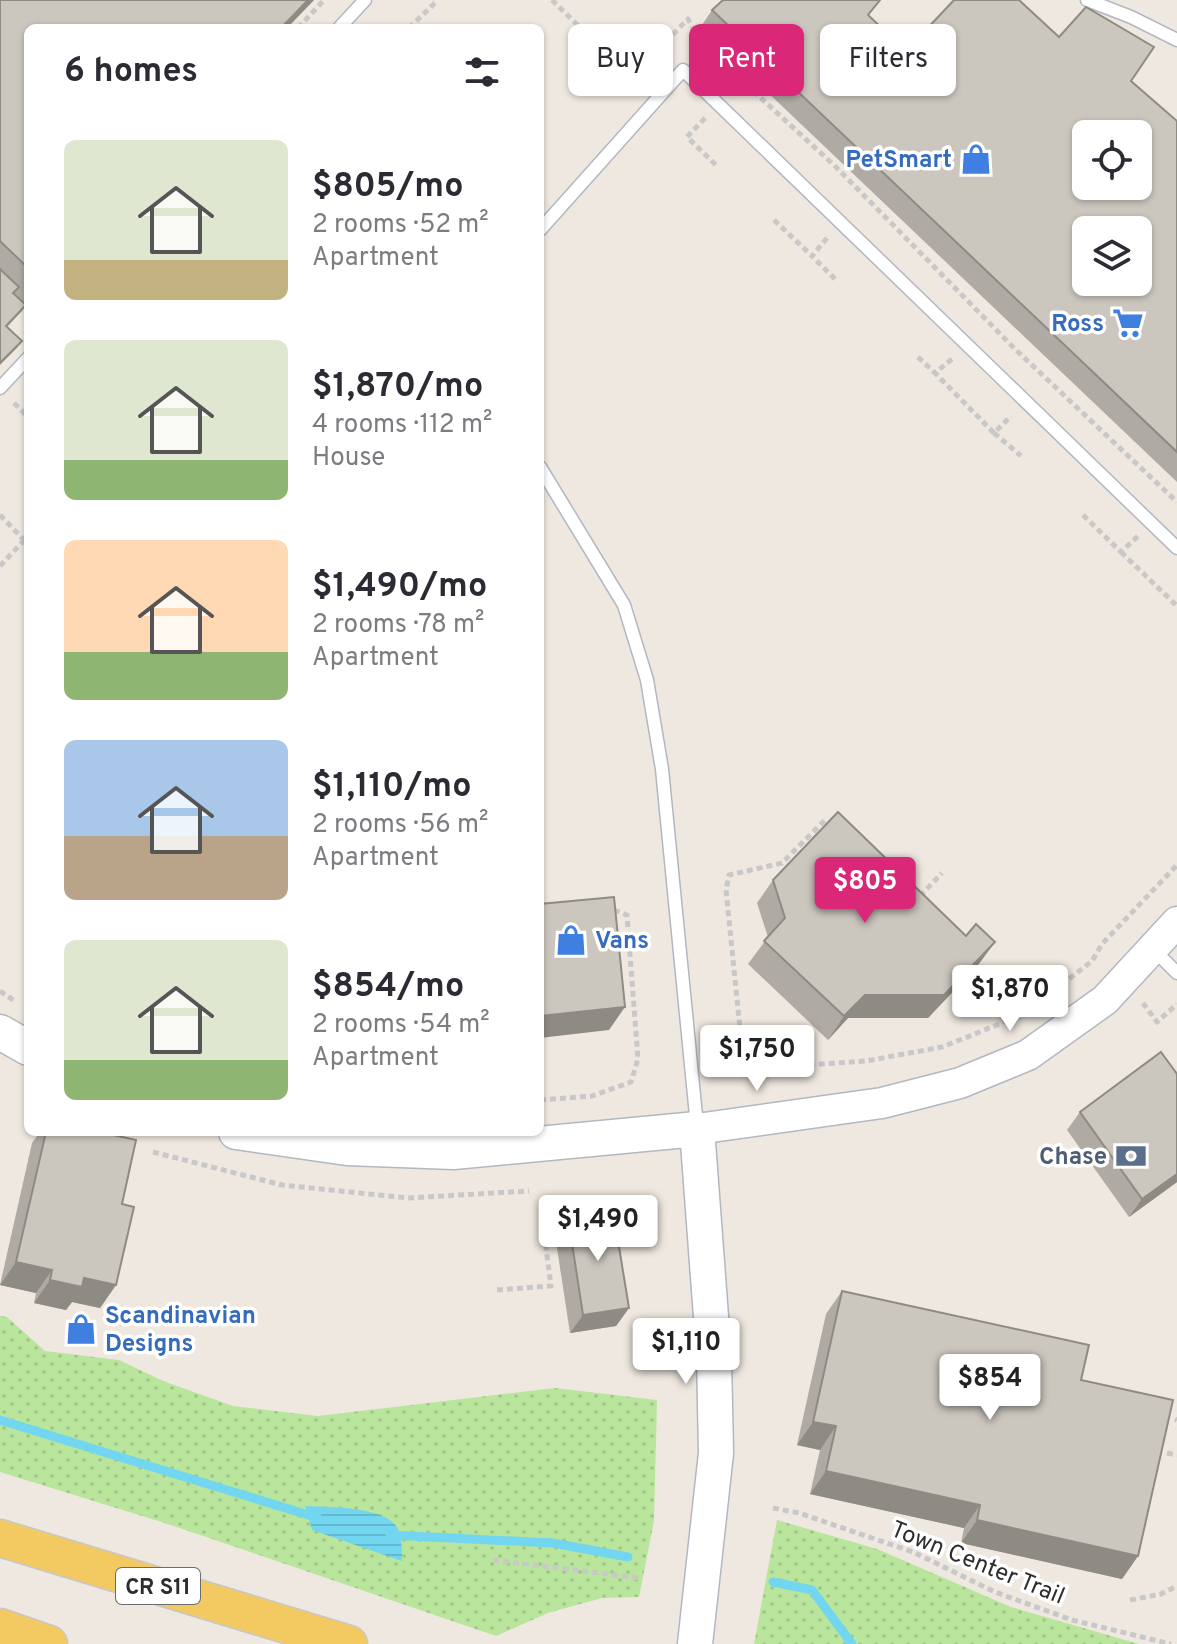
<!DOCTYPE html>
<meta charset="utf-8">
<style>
:root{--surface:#fff;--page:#f7f7f7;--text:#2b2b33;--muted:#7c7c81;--accent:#db2777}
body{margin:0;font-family:Overpass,sans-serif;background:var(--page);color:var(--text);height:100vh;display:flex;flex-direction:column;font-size:30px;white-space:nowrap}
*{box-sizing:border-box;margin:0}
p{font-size:26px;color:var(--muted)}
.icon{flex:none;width:44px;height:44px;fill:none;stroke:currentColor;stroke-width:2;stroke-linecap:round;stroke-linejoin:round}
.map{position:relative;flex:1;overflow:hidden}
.panel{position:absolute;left:24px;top:24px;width:520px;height:1112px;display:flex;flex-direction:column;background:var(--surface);border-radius:12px;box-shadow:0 2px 6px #0004}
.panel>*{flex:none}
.banner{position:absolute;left:568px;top:24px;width:488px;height:72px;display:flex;gap:16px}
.fabs{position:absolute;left:1072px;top:120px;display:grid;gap:16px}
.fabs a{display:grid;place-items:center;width:80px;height:80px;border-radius:12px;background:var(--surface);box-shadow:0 2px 6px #0004;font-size:40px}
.price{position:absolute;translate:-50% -68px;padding:0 18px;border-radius:8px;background:#fff;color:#222;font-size:26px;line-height:52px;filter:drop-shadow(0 2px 4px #0008)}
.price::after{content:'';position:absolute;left:50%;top:48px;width:24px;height:18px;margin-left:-12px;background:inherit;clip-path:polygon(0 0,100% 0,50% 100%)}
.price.on{background:var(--accent);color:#fff}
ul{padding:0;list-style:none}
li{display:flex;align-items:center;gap:24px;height:200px;padding:0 40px}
li span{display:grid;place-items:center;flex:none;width:224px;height:160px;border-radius:12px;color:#555}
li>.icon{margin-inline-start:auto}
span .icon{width:96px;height:96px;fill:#fffc;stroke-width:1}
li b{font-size:34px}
h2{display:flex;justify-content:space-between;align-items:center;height:96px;padding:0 40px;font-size:34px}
.pill{padding:0 28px;border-radius:12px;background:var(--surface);box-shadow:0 2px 6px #0004;font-size:28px;line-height:72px}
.pill.on{background:var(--accent);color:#fff}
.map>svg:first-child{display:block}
</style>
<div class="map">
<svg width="1177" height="1644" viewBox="0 0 1177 1644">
<defs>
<pattern id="grass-dots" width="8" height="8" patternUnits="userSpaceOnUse" patternTransform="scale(2)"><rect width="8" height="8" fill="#b9e59c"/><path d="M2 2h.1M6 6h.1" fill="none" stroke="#9fc587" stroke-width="1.8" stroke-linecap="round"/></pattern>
<pattern id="water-rules" width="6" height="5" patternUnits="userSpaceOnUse" patternTransform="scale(2)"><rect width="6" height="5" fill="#73d6f1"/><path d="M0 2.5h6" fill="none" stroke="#64b8cf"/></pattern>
</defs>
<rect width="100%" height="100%" fill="#efe8e0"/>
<!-- grass -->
<path fill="url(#grass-dots)" d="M0 1316 7 1317 45 1351 119 1360 163 1381 233 1406 318 1416 555 1388 657 1400 654 1521 639 1597 602 1598 548 1613 496 1636 168 1524 0 1472Z
M777 1520 877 1549 1011 1607 1139 1644H754Z"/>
<!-- water -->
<path fill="url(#water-rules)" d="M305 1506C328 1507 387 1506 398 1529 402 1539 402 1550 402 1561L312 1530Z"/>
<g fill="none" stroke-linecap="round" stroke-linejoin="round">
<!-- stream -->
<path stroke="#73d6f1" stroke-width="9" d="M0 1420 318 1518
M390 1535 553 1543 628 1557
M773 1582 812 1590 852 1644"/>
<defs>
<path id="service" d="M1087 0 1131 17 1177 40
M339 28 365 0
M540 230 683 70 1177 548
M0 388 28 358
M540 467 624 605 647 680 662 769 697 1126
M1154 950 1177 973"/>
<path id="tertiary" d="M697 1129 882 1103 960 1083 1028 1055 1105 1000 1177 922"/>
<path id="secondary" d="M0 1032 28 1048
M236 1132 347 1148 453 1152 697 1129 714 1357 716 1453 695 1644"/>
<path id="primary" d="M0 1538 349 1644
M0 1627 49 1644"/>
</defs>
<!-- service casing -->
<use href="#service" stroke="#b3b7c1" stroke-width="15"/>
<!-- tertiary casing -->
<use href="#tertiary" stroke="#b3b7c1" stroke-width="33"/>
<!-- secondary casing -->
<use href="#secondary" stroke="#b3b7c1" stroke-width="37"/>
<!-- primary casing -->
<use href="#primary" stroke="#c8c8c8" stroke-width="39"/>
<!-- path -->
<path stroke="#c8c8c8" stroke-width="5" stroke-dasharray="6 4" stroke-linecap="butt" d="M552 0 631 77 688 19 701 43 836 167 1015 349 1177 502
M298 28 324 0
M409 28 436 2 434 0
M705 118 687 137 717 166
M774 220 812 256
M827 238 812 256 837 281
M918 357 935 373
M952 359 935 373 994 433 1011 416
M14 403 28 417
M994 433 1021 456
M0 515 24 540
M1083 515 1121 552 1139 535
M1121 552 1177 606
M0 566 28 536
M832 826 825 820 782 863 729 875 726 890 742 1049 750 1069 866 1061 942 1047 1002 1023 1050 994 1092 961 1102 944 1177 865
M920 896 942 873
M0 991 16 1002
M1143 1003 1157 1022 1177 1004
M540 1100 592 1096 631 1082 638 1059 627 915 611 909
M153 1152 282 1185 408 1198 529 1191
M497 1290 551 1286 544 1233
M1175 1419 1177 1420
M1167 1453 1177 1455
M773 1508 799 1513 913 1552 995 1592 1072 1620 1171 1644
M493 1560 640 1578
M1130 1600 1161 1594 1177 1586"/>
<!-- service -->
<use href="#service" stroke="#fff" stroke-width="12"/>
<!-- tertiary -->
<use href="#tertiary" stroke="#fff" stroke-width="30"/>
<!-- secondary -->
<use href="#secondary" stroke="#fff" stroke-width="34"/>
<!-- primary -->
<use href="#primary" stroke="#f3c961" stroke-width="36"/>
</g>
<!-- wall -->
<path fill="#afaaa3" d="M0 0H314L287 28H28V297L23 302 22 311 7 327 18 347 0 365Z
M712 10 869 16 906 51 1059 37 1131 81 1177 121V482L700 28Z
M773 880 966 936 995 942 978 965 928 1018H848L828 1040 748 964 768 937 757 903Z
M1177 1074V1182L1129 1217 1067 1130 1080 1112Z
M40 1132H100L122 1204 116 1285 100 1308 72 1302 66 1310 34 1303 36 1293 0 1285 32 1143Z
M568 1217 629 1308 616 1326 570 1333 555 1235Z
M842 1291 1081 1380 1138 1556 1122 1579 961 1543 964 1528 810 1494 820 1450 797 1445 826 1314Z"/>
<!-- shaded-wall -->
<path fill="#8e8b85" d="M308 0H314L287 28H281Z
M995 942 978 965 928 1018H848L828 1040 844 1016 865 995Z
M625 1007 609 1030 540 1038V1016Z
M1177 1174V1182L1129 1217 1142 1199Z
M16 1262 52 1270 36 1293 0 1285Z
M84 1278 116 1285 100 1308 72 1302 66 1310 34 1303 50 1280Z
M629 1308 616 1326 570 1333 583 1315Z
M813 1422 836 1426 820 1450 797 1445Z
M826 1471 980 1505 964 1528 810 1494Z
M977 1520 1138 1556 1122 1579 961 1543Z"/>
<!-- building -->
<path fill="#cbc6be" stroke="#8e8b85" stroke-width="2" fill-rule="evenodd" d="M0 0H308L281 28H28V268L0 241Z
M723 0H880L868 15 906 51 954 0H1019L1059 37 1086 7 1154 47 1131 81 1177 121V452L712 10ZM1086 134H1138V186H1086ZM1086 230H1138V282H1086Z
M0 269 19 287 13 293 26 305 6 326 22 341 0 363Z
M838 812 966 936 976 924 995 942 944 995H865L844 1016 764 941 785 918 773 880Z
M614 897 625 1007 540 1016V904Z
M1161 1052 1177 1074V1174L1142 1199 1080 1112Z
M46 1132H100L136 1140 122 1204 134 1207 116 1285 84 1278 82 1287 50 1280 52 1270 16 1262Z
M613 1210 629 1308 583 1315 568 1217Z
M842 1291 1089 1345 1081 1380 1173 1400 1138 1556 977 1520 980 1505 826 1471 836 1426 813 1422Z"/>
<!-- icons -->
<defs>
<symbol id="shop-bare" viewBox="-9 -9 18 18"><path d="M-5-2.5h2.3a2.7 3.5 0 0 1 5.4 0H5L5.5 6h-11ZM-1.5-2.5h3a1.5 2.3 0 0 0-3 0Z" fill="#3f7fe0" stroke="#fff" stroke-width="2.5" paint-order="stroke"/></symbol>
<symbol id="supermarket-bare" viewBox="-9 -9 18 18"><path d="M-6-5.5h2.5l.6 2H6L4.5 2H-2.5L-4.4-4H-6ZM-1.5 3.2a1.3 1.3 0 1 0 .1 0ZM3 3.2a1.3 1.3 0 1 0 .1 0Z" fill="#3f7fe0" stroke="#fff" stroke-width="2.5" paint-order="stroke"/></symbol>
<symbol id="bank-bare" viewBox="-9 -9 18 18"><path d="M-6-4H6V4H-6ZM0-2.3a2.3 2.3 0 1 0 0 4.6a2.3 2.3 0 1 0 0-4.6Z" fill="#5c6f8a" stroke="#fff" stroke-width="2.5" paint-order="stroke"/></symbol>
</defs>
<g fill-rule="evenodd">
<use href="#shop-bare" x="954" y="137" width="44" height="44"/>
<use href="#supermarket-bare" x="1106" y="301" width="44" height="44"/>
<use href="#shop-bare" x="549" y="918" width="44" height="44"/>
<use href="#bank-bare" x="1109" y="1134" width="44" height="44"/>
<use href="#shop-bare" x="59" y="1307" width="44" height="44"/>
</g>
<g text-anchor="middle" stroke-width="7" stroke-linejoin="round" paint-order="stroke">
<!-- shield labels -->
<rect fill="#fff" stroke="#6c6c6c" stroke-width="2" x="116" y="1568" width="84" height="36" rx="6"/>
<g font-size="22" font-weight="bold" fill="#2d2d2d">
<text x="158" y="1594">CR S11</text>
</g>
<!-- shop labels -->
<g font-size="24" font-weight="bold" fill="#366cbe" stroke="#fff" text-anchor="end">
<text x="952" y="167">PetSmart</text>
<text x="1104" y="331">Ross</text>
<text x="595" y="948" text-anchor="start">Vans</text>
<text x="105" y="1323" text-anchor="start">Scandinavian<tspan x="105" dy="28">Designs</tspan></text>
</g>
<!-- service labels -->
<g font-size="24" font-weight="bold" fill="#4e5e75" stroke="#fff" text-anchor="end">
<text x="1107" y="1164">Chase</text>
</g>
<!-- street labels -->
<g font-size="24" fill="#2d2d2d" stroke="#fff">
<text transform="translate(978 1562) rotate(22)" y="8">Town Center Trail</text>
</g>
</g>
</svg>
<div class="fabs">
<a><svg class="icon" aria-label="locate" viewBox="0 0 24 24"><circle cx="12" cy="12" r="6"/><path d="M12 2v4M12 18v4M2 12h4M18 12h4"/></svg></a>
<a><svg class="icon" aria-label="layers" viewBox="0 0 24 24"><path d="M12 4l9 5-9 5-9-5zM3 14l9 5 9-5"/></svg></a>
</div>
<b class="price on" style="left:865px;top:925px">$805</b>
<b class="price" style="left:1010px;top:1033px">$1,870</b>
<b class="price" style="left:757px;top:1093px">$1,750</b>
<b class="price" style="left:598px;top:1263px">$1,490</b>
<b class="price" style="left:686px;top:1386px">$1,110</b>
<b class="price" style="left:990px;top:1422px">$854</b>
<div class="banner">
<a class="pill">Buy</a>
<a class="pill on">Rent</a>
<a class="pill">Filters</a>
</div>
<section class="panel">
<h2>6 homes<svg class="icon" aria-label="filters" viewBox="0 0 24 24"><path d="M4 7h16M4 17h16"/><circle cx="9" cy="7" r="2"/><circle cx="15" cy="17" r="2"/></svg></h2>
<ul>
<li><span style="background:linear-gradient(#dfe7d0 75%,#c2b280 0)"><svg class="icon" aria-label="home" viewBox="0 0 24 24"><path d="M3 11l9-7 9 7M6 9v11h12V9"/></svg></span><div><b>$805/mo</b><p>2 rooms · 52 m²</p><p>Apartment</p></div></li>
<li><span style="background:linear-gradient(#dfe7d0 75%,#8fb573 0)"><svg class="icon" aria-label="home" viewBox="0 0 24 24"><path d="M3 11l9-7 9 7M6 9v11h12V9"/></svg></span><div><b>$1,870/mo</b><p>4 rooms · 112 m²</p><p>House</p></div></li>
<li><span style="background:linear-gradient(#ffd9b3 70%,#8fb573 0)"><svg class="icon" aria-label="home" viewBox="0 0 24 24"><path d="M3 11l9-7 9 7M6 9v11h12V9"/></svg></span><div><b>$1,490/mo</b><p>2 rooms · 78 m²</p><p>Apartment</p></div></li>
<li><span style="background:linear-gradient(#a9c7e8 60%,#b9a48a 0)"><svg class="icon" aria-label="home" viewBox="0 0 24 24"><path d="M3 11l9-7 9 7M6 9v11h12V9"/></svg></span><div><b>$1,110/mo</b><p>2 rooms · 56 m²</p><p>Apartment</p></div></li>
<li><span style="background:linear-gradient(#dfe7d0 75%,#8fb573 0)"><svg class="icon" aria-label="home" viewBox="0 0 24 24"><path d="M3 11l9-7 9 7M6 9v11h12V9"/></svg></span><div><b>$854/mo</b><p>2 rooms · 54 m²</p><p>Apartment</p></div></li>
</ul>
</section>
</div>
